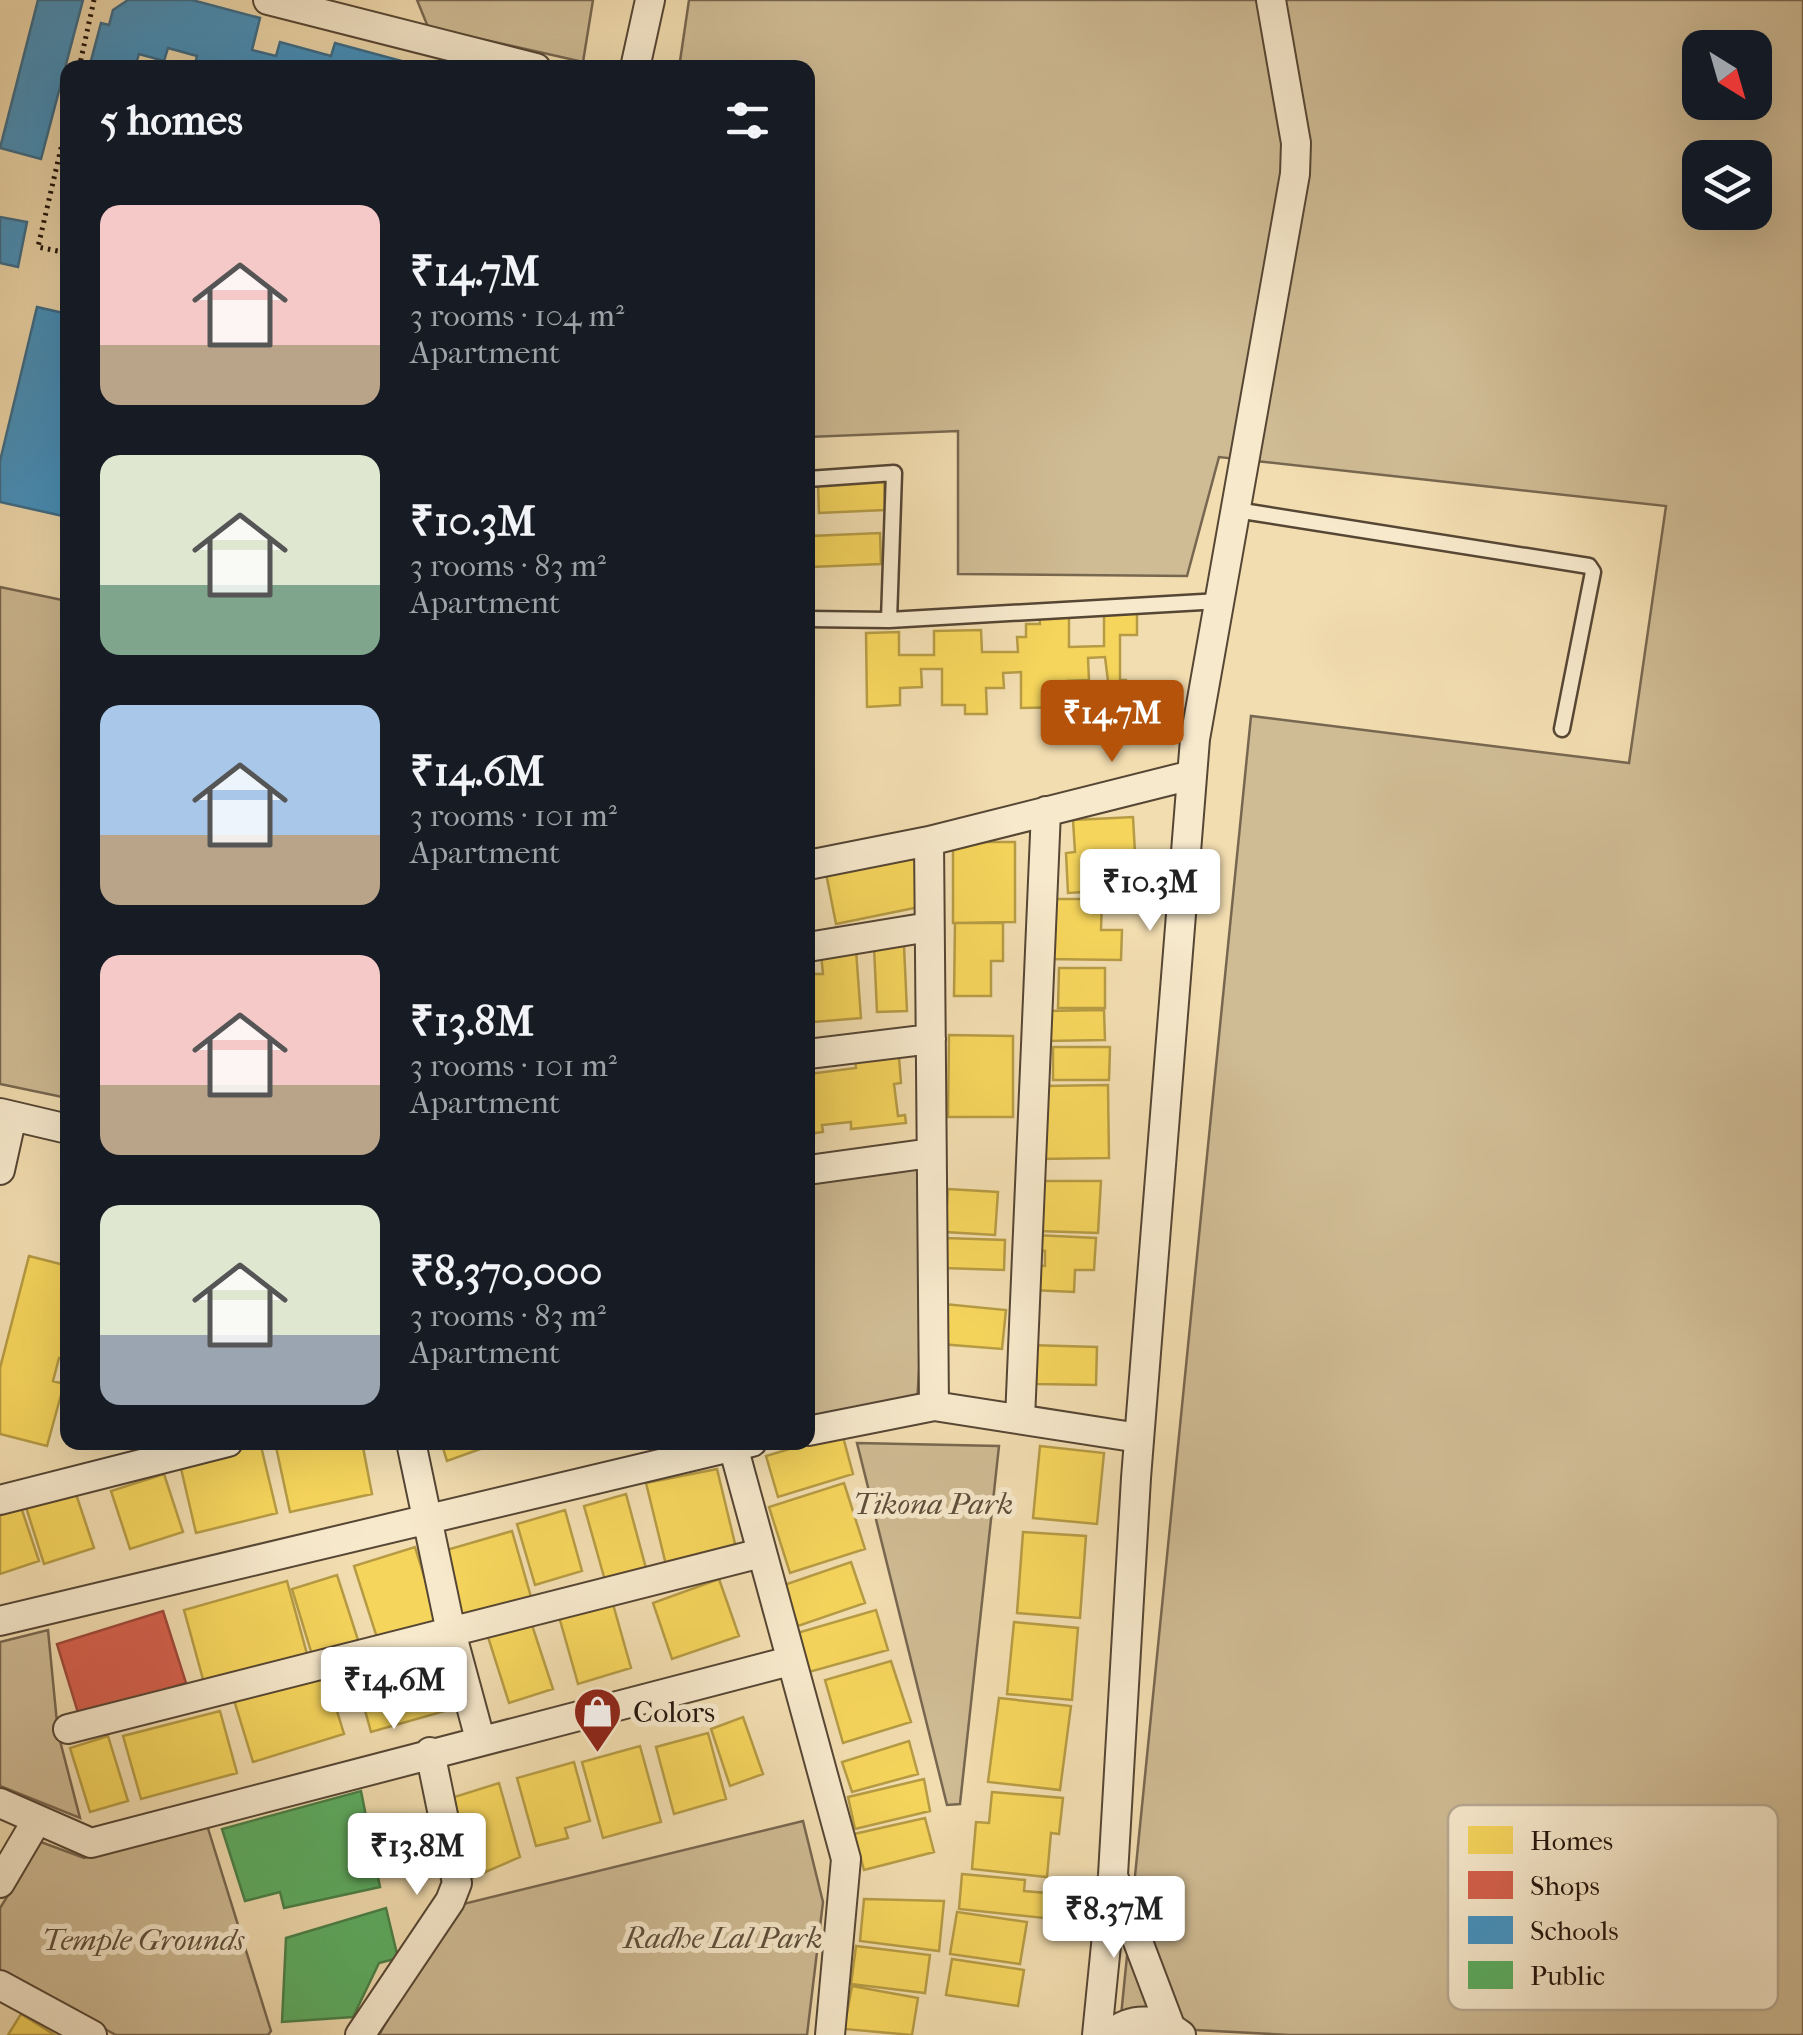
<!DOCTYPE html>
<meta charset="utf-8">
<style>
:root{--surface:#171b24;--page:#20242c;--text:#f1f3f6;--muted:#9ea1a6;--accent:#b45309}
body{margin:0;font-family:"IM FELL French Canon",serif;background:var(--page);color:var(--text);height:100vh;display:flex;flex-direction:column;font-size:38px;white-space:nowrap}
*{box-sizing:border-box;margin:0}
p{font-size:32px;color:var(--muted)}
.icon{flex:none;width:55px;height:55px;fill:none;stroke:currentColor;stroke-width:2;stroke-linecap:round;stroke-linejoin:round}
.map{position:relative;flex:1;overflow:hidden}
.side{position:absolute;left:60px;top:60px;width:755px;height:1390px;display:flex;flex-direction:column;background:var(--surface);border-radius:20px;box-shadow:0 10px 40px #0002}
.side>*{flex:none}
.needle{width:65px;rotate:143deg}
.tools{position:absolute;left:1682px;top:30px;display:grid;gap:20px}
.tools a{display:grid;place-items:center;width:90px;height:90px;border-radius:20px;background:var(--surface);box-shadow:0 10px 40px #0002;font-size:50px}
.price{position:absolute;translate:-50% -85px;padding:0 22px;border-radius:10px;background:#fff;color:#222;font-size:32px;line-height:65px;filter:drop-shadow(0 2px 5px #0008)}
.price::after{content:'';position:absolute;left:50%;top:60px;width:30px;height:22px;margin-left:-15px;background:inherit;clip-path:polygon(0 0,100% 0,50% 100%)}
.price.current{background:var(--accent);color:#fff}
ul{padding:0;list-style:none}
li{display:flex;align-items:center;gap:30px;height:250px;padding:0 40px}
li span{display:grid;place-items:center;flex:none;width:280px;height:200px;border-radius:20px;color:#555}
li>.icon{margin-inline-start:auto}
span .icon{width:120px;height:120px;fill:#fffc;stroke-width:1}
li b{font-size:42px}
h2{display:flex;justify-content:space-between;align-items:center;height:120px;padding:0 40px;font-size:42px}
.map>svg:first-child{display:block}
</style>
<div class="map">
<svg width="1803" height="2035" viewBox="0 0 1803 2035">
<rect width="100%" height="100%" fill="#f2ddb0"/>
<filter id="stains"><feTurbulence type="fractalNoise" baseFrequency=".002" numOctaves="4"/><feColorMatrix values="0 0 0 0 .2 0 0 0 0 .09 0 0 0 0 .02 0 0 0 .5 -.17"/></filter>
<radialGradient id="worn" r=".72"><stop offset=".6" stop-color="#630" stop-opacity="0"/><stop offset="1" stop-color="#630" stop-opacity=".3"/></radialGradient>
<!-- green -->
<path fill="#cfbb94" stroke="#786750" stroke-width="2.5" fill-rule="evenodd" d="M417 0H593L583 62 428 27Z
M689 0H1803V2035H1289L1120 2026 1251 716 1629 763 1666 506 1219 457 1187 576 958 574V431L808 437V68H679ZM1700 48H1755V102H1700ZM1700 158H1755V212H1700Z
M0 587 67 601V1098L0 1084Z
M932 1165 917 1403 808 1429V1175Z
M857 1443 999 1446 960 1804 947 1805Z
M48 1630 58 1733 80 1818 0 1786V1642Z
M803 1821 823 1902 807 2035H379L451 1907Z
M206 1822 271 2031 268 2035H116L0 1972V1908L41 1842 84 1858Z"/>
<!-- homes -->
<path fill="#f6d55c" stroke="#b69b44" stroke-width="2.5" d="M884 480 885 510 819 513 818 483Z
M880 533 881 564 811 567 810 536Z
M1039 612H1069V647L1104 646V614L1137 613V635H1120V680H1126L1133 705H1111L1105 657 1088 658 1089 680 1067 681V707L1021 708V672L1003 673 1004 688H986L987 714H965V705H942V669H921L922 687 900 688V705L867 707 866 633 899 632V655H934V631L981 630 982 652H1018L1017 637H1026V624H1040Z
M1133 817 1137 889 1068 893 1066 853 1075 852 1073 820Z
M953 842H1015V922L953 923Z
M912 845 924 906 836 924 824 863Z
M1045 899H1102L1101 930H1122L1121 960 1044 959Z
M955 923H1003V961H991V996H954Z
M904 946 907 1011 877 1012 874 947Z
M856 950 861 1018 814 1022 811 974H823L821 954Z
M1059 968H1105V1008H1058Z
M1104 1010 1105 1040 1047 1041 1046 1011Z
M949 1035 1013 1036V1117H948Z
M1053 1047H1110L1109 1080H1053Z
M899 1057 901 1083 894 1084 898 1116 905 1115 906 1123 851 1129V1122L822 1125 823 1132 808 1134V1074L856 1068 855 1061Z
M1108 1085 1109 1158 1037 1159 1043 1086Z
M1041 1181H1101L1098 1233 1038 1231Z
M948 1189 998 1192 995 1235 945 1232Z
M1035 1235 1096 1238 1094 1270H1075L1074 1292 1032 1290 1033 1265 1045 1266V1251L1034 1250Z
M944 1238 1005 1240 1004 1270 943 1268Z
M29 1256 68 1266V1361L59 1358 53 1381 64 1384 47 1446 0 1434V1368Z
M944 1304 1006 1310 1002 1349 940 1344Z
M1028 1345 1097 1347 1096 1385 1036 1384 1037 1362H1027Z
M842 1433 853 1474 778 1497 766 1456Z
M250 1442H260L277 1513 196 1533 179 1460Z
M275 1442H362L372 1494 290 1512Z
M441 1442H500L447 1461Z
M1040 1446 1104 1453 1097 1524 1033 1518Z
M717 1469 737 1552 667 1569 646 1483Z
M164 1474 183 1532 130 1549 111 1491Z
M844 1483 865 1549 790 1573 769 1507Z
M74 1488 94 1548 44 1564 25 1504Z
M626 1494 647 1572 606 1584 584 1506Z
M19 1501 39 1561 0 1574V1508Z
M565 1510 582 1571 535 1585 517 1524Z
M512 1531 533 1604 464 1624 443 1551Z
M1023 1532 1086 1536 1080 1618 1017 1613Z
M415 1547 439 1625 379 1644 354 1566Z
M851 1562 865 1603 798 1626 784 1585Z
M337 1575 359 1643 313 1658 292 1589Z
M719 1579 739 1636 672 1659 653 1603Z
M287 1581 307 1654 204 1683 184 1610Z
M611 1597 631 1668 578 1684 558 1613Z
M876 1610 888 1650 809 1672 797 1633Z
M531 1622 553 1689 509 1703 488 1637Z
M1014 1622 1078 1628 1072 1700 1007 1694Z
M428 1650 445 1711 371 1732 354 1671Z
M891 1661 911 1722 843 1743 825 1680Z
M325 1672 344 1734 253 1762 234 1700Z
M999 1698 1071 1706 1060 1790 988 1782Z
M220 1711 237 1773 141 1799 123 1736Z
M743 1717 763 1774 730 1786 711 1729Z
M708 1733 726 1799 674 1814 656 1747Z
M108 1736 128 1801 90 1812 70 1748Z
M909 1741 918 1774 852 1792 842 1762Z
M640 1746 661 1822 603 1838 582 1762Z
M574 1762 590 1821 565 1828 568 1838 536 1846 517 1778Z
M924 1779 930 1811 855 1829 848 1797Z
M499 1783 520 1857 467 1880 451 1798Z
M992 1792 1063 1798 1059 1834 1051 1833 1047 1877 972 1869 976 1822 989 1823Z
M925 1818 934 1852 864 1870 854 1834Z
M962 1874 1025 1880 1024 1891 1047 1893 1044 1918 959 1909Z
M864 1899 944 1901 939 1951 860 1941Z
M957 1912 1027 1922 1020 1964 950 1954Z
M856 1946 930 1955 925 1993 851 1984Z
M952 1959 1024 1970 1018 2006 946 1995Z
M852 1986 918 1998 912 2035 844 2029Z
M21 2014 55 2035H8Z"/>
<!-- shops -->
<path fill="#d6604d" stroke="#a04939" stroke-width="2.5" d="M163 1611 186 1683 79 1716 57 1644Z"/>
<!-- schools -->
<path fill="#4393c3" stroke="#396d8c" stroke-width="2.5" d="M38 0H83L41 159 0 148Z
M128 0H192L260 18 252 50 276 56 280 42 331 56 335 43 420 66 194 68 197 56 168 48 164 61 139 54 136 64 148 68H89L101 23 109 25 113 10Z
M0 217 27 222 18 267 0 263Z
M37 307 68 314V498L63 516 0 502V461Z"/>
<!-- public -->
<path fill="#5aae61" stroke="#498047" stroke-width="2.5" d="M361 1791 380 1887 284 1908 280 1892 245 1901 222 1829Z
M386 1908 398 1958 379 1963 353 2017 282 2022 286 1938Z"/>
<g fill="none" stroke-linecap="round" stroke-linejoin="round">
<defs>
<path id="service" d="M808 479 894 473 889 620
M1236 510 1589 566 1593 572 1562 729
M808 619 889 620 1220 601"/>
<path id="minor" d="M268 0 536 68
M635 68 650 0
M929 841 934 1406
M808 865 929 841 1192 775
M808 947 929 927
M808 1054 931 1039
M0 1113 68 1129
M0 1170 12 1116
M808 1170 931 1153
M1020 1419 1046 811
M808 1431 934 1406 1139 1438
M411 1442 451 1632 480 1739
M733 1446 846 1859 830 2035
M0 1500 228 1442
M0 1621 752 1442
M68 1729 761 1553
M0 1803 91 1843 790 1661
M1115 1881 1170 2026
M0 1883 37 1820
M0 1985 92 2035
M360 2035 450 1901 457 1883 430 1752
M1097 2035 1113 1875 1136 1478 1195 739 1295 174 1296 143 1271 0
M1110 2035C1131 2016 1159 2018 1181 2035"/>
</defs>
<!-- service casing -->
<use href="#service" stroke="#564634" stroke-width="19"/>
<!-- minor casing -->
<use href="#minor" stroke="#564634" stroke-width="32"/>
<!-- path -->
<path stroke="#22130b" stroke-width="5" stroke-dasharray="2.5 5" stroke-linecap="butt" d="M79 68 94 0
M68 118 38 247 68 253"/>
<!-- service -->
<use href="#service" stroke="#f7e9cc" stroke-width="14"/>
<!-- minor -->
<use href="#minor" stroke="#f7e9cc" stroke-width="28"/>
</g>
<!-- icons -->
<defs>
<symbol id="shop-pin" viewBox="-11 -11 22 30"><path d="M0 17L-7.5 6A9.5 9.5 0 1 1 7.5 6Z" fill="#8f2418" stroke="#f7e9cc"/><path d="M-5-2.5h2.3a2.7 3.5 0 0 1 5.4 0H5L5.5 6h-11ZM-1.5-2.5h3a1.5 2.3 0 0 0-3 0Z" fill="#fff"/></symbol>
</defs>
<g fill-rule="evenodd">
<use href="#shop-pin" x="570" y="1684" width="55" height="75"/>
</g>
<g text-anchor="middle" stroke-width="10" stroke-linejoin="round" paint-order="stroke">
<!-- park labels -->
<g font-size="30" font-style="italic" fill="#5f4e3b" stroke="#f7e9cc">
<text x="933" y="1514">Tikona Park</text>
<text x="723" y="1948">Radhe Lal Park</text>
<text x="143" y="1950">Temple Grounds</text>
</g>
<!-- poi labels -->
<g font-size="30" fill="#22130b" stroke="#f7e9cc" text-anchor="start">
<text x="633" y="1722">Colors</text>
</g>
</g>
<!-- legend -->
<rect x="1448" y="1805" width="330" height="205" rx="15" fill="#f7e9cc" stroke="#b7a992" stroke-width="2.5"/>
<rect x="1468" y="1826" width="45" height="28" fill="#f6d55c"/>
<rect x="1468" y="1871" width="45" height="28" fill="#d6604d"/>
<rect x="1468" y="1916" width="45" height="28" fill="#4393c3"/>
<rect x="1468" y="1961" width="45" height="28" fill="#5aae61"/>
<g font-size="28" fill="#22130b">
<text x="1530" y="1850">Homes</text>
<text x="1530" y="1895">Shops</text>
<text x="1530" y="1940">Schools</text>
<text x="1530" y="1985">Public</text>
</g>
<rect width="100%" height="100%" filter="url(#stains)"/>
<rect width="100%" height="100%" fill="url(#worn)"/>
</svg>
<div class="tools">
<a><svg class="needle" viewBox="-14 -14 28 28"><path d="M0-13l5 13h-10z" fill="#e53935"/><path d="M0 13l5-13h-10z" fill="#9ea1a6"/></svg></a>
<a><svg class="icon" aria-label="layers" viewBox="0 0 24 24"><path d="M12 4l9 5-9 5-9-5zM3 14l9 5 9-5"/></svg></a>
</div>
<b class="price current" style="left:1112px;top:765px">₹14.7M</b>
<b class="price" style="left:1150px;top:934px">₹10.3M</b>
<b class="price" style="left:394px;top:1732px">₹14.6M</b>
<b class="price" style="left:417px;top:1898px">₹13.8M</b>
<b class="price" style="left:1114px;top:1961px">₹8.37M</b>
<section class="side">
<h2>5 homes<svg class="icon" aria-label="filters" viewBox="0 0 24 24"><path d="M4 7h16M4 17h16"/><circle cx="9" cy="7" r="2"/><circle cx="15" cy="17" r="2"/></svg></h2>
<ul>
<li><span style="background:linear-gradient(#f6c9c9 70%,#b9a48a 0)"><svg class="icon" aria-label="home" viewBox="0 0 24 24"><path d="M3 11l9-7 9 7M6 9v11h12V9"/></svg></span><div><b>₹14.7M</b><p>3 rooms · 104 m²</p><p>Apartment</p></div></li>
<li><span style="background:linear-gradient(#dfe7d0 65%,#7fa58c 0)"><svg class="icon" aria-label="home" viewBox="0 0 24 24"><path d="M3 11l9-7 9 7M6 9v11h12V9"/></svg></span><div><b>₹10.3M</b><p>3 rooms · 83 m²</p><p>Apartment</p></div></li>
<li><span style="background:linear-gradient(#a9c7e8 65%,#b9a48a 0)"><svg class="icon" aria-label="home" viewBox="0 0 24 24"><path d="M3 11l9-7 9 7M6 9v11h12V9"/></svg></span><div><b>₹14.6M</b><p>3 rooms · 101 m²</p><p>Apartment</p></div></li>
<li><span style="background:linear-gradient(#f6c9c9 65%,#b9a48a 0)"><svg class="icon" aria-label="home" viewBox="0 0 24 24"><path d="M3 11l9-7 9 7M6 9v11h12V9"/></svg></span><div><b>₹13.8M</b><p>3 rooms · 101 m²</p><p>Apartment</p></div></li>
<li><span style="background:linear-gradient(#dfe7d0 65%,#9aa5b1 0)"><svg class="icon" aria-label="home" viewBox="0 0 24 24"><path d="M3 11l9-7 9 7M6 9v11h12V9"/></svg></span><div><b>₹8,370,000</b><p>3 rooms · 83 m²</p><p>Apartment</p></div></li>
</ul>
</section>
</div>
